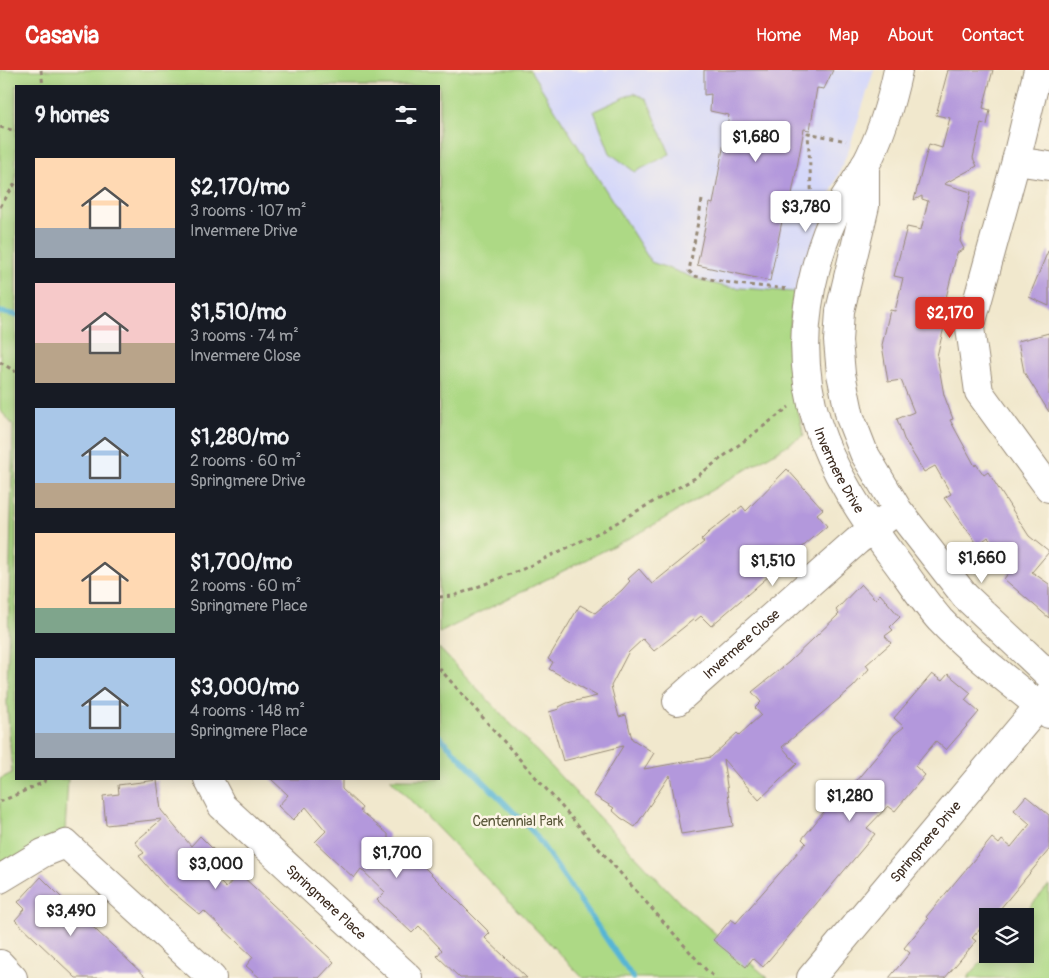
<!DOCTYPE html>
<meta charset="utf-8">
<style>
:root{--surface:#171b24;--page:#20242c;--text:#f1f3f6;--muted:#9ea1a6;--accent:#d93025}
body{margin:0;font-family:Pangolin,sans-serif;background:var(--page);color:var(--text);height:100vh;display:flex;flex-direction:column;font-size:19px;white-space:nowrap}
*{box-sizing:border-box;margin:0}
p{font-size:16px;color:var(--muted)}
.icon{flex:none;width:28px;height:28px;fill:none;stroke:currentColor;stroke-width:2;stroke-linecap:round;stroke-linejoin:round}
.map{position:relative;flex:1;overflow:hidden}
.panel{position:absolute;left:15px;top:15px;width:425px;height:695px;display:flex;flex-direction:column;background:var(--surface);border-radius:0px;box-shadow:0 2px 12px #0003}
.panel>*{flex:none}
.tools{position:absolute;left:979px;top:838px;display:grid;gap:10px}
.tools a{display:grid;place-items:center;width:55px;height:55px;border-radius:0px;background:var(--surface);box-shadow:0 2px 12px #0003;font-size:25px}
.price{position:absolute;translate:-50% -42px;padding:0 11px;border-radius:5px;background:#fff;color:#222;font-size:16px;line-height:32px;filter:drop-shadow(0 1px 2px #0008)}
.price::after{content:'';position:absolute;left:50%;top:30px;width:15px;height:11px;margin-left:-8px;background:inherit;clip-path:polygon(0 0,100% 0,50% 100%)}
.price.current{background:var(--accent);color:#fff}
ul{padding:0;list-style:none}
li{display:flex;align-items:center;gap:15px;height:125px;padding:0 20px}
li span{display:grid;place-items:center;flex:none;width:140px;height:100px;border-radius:0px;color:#555}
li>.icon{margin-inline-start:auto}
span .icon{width:60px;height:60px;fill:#fffc;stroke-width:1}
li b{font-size:21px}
h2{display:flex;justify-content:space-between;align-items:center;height:60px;padding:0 20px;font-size:21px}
header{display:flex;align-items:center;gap:30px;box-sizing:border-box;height:70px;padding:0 25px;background:var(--accent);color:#fff}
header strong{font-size:24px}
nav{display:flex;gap:28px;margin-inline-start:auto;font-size:18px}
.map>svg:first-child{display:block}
</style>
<header>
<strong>Casavia</strong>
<nav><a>Home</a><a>Map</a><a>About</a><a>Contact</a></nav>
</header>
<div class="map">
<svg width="1049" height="908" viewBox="0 0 1049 908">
<rect width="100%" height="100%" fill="#fcf5e5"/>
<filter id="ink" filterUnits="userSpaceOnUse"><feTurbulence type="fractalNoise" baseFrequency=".02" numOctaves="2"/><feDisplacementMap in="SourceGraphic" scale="10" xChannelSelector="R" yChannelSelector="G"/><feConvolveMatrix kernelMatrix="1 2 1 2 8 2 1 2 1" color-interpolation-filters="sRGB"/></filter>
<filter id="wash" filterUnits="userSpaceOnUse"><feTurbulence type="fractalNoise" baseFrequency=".0096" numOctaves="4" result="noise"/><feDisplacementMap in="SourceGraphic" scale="20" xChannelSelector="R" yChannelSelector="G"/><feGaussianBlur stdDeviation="1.12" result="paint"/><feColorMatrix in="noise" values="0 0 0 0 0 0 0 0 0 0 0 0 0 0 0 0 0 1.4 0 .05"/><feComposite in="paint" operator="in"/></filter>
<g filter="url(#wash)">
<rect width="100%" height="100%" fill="#f1e8cd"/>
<!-- built -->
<path fill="#d5d8f9" d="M530 0H874L849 79 828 130 800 224 727 217 703 211 651 192Z"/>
<!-- green -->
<path fill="#add985" stroke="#748252" d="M0 0H530L651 192 703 211 727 217 794 222C786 274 790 315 804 365L645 460 439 563V16H16V709H68L65 761 0 799V709L12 703 7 632 13 355 0 340Z
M634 23 647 29 670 84 635 102 610 83 594 41Z
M439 578 682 835 768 908H583L390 709H439Z
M1049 815V908H967L989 884H1025V846H1022Z"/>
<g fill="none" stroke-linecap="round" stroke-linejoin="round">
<!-- stream -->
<path stroke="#56b5d4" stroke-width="5.5" d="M0 242 16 245
M439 666 534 763 633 908"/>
</g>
<g id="blocks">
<!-- building -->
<path fill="#b398dc" d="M704 0H833L824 19 817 18 810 60 804 59 788 146H783L770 211 697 195 710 133 713 134 729 45 710 41 711 24 704 25Z
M948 0H993L983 38 990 40 987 55 981 53 973 88 977 96 944 114 971 122 960 171 964 179 957 183 943 240 947 241 946 249 937 286 944 325 953 349 950 350 975 396 976 394 984 405 988 402 1029 466 1049 482 1032 502 1049 514V548L1004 509 1012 498 988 467 978 475 944 428 951 424 935 396 924 402 904 369 897 349 914 342 901 310 888 312 882 275 890 240 895 241 903 208 894 206 907 157 921 160 928 131 922 129V126L914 130 929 74 942 78 950 48 936 45Z
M1048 181H1049V236L1029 227Z
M1049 263V342L1024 302 1018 271Z
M787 399 823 439 817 444 827 456 711 556 701 546 695 551 694 549 654 581 643 569 628 583 611 616 619 647 626 645 632 669 654 683 644 699 711 687 737 663 739 665 761 645 755 638 761 632 752 622 789 592 839 544 836 540 861 514 875 529 880 524 900 547 890 557 893 560 885 566 891 573 866 595 869 599 853 617 782 677 797 694 759 730 723 689 733 756 681 764 670 705 635 757 621 748 612 740 614 738 593 725 623 676 563 691 549 642 559 639V637L567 633 597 626 549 599 553 592 548 589 580 535 595 543 622 520 630 511 628 509 639 499 652 514 704 472 701 470 708 463 742 436 746 441Z
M932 604 942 611 948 604 971 623 965 630 979 642 946 680 936 671 915 696 925 705 895 741 888 736 867 758 875 764 763 897 753 888 746 897 713 870 731 849 736 853 806 773 802 769 832 732 836 735 895 664 904 657 894 648Z
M271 709H342V719L362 738 360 741 388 764V798L406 779 490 863 485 868 527 908H460L437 886 442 880 419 856 412 863 377 830 385 822 361 799 354 808 315 772 326 761 306 737 293 750 278 736 288 725Z
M157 710 161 740 191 776 200 766 216 782 203 795 226 818 239 803 334 892 319 908H260L246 896 253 887 204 841 200 845 163 814 139 786 144 783 135 772 162 749 106 755 103 726 119 724 118 715Z
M1026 726 1049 745V780L995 845 993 843 988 846V850L972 868 976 871 945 908H889L910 883 904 878 928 849 926 847 992 768 999 774 1002 770 1011 777 1030 754 1014 740Z
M41 807 64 830 147 908H76L37 871 15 850 25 839 18 832Z"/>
</g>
</g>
<g filter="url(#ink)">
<use href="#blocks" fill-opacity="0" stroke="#968976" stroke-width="1"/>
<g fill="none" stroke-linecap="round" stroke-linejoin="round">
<defs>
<g id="minor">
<path id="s1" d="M898 0C891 33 881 66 865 96 857 110 847 123 839 137 829 155 821 178 816 197 784 316 825 397 895 490 910 510 924 532 940 550 973 585 1013 614 1049 644"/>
<path d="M1038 0 1016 91 1049 96"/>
<path d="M1016 91 970 258 979 322 1049 418"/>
<path d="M865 95V136L840 241 838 271 841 304 850 347 864 383 898 440 965 526 1049 605"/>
<path id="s2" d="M677 631 857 471 887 448"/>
<path id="s3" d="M208 709 222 736 409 908"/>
<path d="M0 809 43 783 66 774 212 908"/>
<path d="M0 894 13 908"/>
<path id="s4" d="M811 908 1049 624"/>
</g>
</defs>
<!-- minor casing -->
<use href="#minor" stroke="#968976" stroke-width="30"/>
<!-- path -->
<path stroke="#968976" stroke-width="3" stroke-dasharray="4 4" stroke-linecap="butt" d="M41 0 43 16
M0 57 16 61
M702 130 689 201 694 206 736 214 789 219
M815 134 812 133 808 63 846 71
M0 137 16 112
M0 292 16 302
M439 527 453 526 467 521 523 499 602 461 695 408 789 337
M439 598 707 901 716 908
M0 732 44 712 45 709"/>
<!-- minor -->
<use href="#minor" stroke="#fff" stroke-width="28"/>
</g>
</g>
<g text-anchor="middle" stroke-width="5" stroke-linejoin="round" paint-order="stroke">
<!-- street labels -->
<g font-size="14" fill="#3b2a1e" stroke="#fcf5e5">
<text dy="5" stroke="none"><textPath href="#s1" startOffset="425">Invermere Drive</textPath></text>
<text dy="5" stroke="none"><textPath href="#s2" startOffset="86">Invermere Close</textPath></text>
<text dy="5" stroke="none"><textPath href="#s4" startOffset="178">Springmere Drive</textPath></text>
<text dy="5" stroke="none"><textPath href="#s3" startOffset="172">Springmere Place</textPath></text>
</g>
<!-- park labels -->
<g font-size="14" fill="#585638" stroke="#fcf5e5">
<text x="518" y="756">Centennial Park</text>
</g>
</g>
</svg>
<div class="tools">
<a><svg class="icon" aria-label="layers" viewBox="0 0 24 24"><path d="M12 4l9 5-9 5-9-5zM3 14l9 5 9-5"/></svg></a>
</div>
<b class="price" style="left:756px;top:93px">$1,680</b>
<b class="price" style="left:806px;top:163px">$3,780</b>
<b class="price current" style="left:950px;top:269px">$2,170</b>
<b class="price" style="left:982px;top:514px">$1,660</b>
<b class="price" style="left:773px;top:517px">$1,510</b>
<b class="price" style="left:850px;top:752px">$1,280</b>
<b class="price" style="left:397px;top:809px">$1,700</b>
<b class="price" style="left:216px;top:820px">$3,000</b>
<b class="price" style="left:71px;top:867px">$3,490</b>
<section class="panel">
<h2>9 homes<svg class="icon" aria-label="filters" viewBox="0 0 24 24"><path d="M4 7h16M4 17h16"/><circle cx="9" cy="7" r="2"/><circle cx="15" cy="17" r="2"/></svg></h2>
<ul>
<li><span style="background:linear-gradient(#ffd9b3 70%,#9aa5b1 0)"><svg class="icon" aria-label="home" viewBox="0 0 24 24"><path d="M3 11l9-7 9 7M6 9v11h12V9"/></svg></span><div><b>$2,170/mo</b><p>3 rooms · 107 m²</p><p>Invermere Drive</p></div></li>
<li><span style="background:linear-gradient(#f6c9c9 60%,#b9a48a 0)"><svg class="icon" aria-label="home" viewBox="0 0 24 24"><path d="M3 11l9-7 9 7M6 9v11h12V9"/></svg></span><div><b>$1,510/mo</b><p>3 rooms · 74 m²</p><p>Invermere Close</p></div></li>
<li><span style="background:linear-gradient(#a9c7e8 75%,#b9a48a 0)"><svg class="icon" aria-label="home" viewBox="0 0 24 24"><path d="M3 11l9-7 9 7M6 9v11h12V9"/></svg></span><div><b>$1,280/mo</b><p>2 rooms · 60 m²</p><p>Springmere Drive</p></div></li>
<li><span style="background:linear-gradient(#ffd9b3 75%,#7fa58c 0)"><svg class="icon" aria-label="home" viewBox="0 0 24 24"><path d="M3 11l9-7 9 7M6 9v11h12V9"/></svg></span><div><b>$1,700/mo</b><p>2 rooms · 60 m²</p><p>Springmere Place</p></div></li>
<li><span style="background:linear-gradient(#a9c7e8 75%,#9aa5b1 0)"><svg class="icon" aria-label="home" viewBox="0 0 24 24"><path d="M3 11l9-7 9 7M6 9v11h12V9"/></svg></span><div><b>$3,000/mo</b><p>4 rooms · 148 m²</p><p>Springmere Place</p></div></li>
</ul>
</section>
</div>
